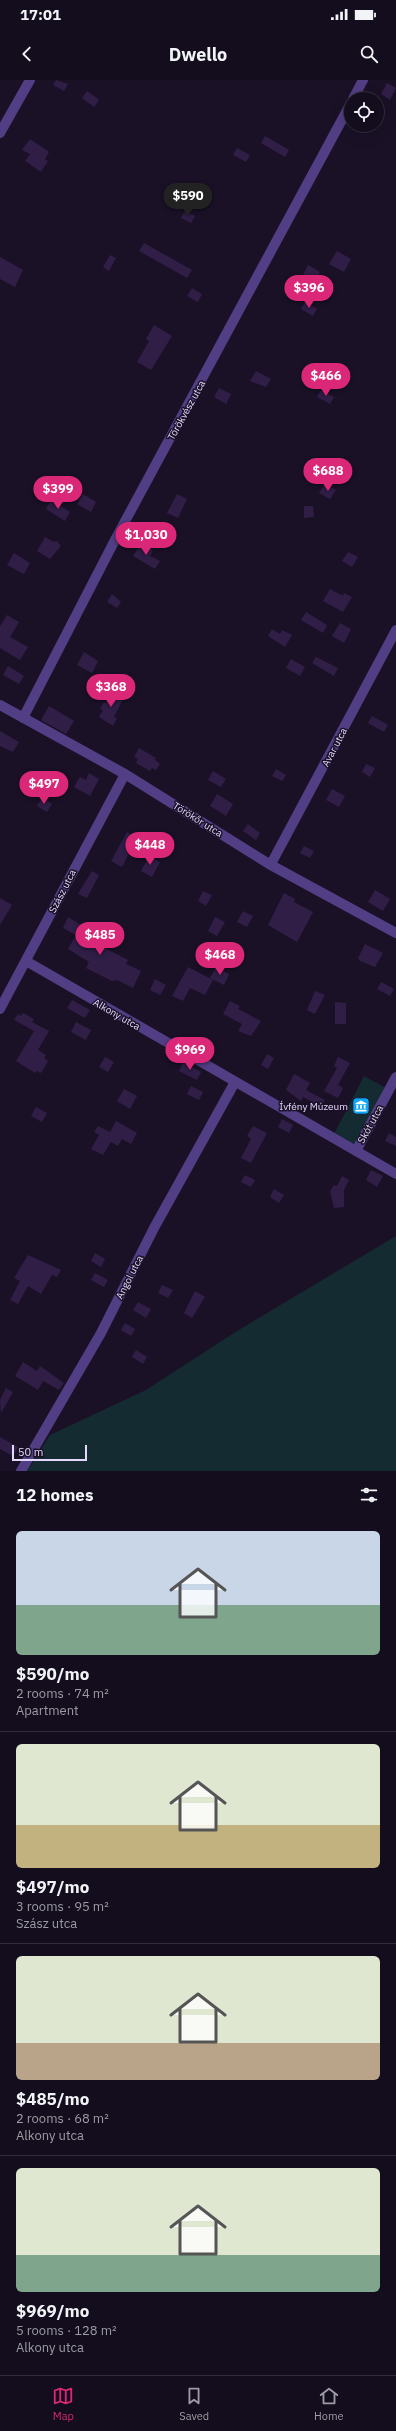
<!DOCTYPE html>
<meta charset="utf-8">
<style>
:root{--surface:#140d1d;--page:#211b2a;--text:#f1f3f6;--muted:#9d9ca4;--line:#332d3b;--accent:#db2777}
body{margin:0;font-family:"IBM Plex Sans",sans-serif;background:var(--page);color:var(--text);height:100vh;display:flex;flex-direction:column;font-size:15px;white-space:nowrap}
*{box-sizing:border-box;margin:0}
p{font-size:13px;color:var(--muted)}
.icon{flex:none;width:22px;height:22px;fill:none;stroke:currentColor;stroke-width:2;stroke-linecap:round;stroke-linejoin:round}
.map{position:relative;height:1391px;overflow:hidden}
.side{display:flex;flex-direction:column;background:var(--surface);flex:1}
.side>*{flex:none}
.fabs{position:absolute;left:344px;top:12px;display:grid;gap:8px}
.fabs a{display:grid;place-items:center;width:40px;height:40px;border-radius:50%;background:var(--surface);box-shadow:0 4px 16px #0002,0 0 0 1px var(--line);font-size:20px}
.scale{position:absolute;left:12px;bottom:10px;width:75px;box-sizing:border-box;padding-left:4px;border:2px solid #e5d8fd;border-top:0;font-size:11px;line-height:14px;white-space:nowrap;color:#e5d8fd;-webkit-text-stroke:3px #1a1127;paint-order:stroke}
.price{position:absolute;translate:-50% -34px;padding:0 9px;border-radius:14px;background:var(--accent);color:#fff;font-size:13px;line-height:26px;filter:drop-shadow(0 1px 2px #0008)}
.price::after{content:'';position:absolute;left:50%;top:24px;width:12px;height:9px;margin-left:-6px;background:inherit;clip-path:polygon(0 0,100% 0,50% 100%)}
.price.on{background:#222;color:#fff}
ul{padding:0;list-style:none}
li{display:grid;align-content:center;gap:8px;height:212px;padding:0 16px}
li+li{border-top:1px solid var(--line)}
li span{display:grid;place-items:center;height:124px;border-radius:6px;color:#555}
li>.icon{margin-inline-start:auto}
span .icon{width:72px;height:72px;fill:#fffc;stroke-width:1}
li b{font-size:17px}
h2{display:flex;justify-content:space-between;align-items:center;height:48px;padding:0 16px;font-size:17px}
.status{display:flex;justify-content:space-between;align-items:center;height:28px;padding:0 20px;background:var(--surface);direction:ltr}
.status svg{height:11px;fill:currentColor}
header{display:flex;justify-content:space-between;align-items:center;height:52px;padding:0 16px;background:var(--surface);font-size:18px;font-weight:700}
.menu{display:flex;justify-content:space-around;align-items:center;height:56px;border-top:1px solid var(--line);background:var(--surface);font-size:11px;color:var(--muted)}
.menu a{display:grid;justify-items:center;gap:2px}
.menu .on{color:var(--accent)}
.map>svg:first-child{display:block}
</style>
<div class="status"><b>17:01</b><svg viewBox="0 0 49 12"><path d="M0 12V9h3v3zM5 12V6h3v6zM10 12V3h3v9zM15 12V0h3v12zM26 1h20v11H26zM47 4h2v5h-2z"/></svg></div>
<header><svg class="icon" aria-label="back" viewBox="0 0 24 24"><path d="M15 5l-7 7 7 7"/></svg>Dwello<svg class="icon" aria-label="search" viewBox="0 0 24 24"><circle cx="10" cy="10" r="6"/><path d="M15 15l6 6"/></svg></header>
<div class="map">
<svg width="396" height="1391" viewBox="0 0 396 1391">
<rect width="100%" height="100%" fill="#1a1127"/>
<!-- green -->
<path fill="#142b31" d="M364 996 386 1008 356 1063 352 1064 334 1054Z
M396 1156V1391H27L50 1355 146 1310 237 1251Z"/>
<!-- building -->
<path fill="#301e47" d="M56 0 68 4 64 11 53 5Z
M387 3 396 8 390 20 381 14Z
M87 11 99 20 94 27 82 18Z
M265 56 289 70 285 77 261 63Z
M30 59 49 72 45 79 48 81 41 92 25 81 30 74 22 70Z
M237 68 250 75 246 82 233 75Z
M185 131 195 136 191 143 181 138Z
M144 163 192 190 187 198 139 171Z
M337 171 351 179 344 192 329 184Z
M110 175 116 178 109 191 103 187Z
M0 177 23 190 15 207 0 199Z
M308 185 320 192 315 202 303 195Z
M192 208 202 214 198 222 187 216Z
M305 222 317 229 313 236 301 229Z
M154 245 172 256 151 290 137 282 149 261 146 259Z
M256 291 271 299 266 307 250 301Z
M219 308 231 314 226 324 214 317Z
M321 310 334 317 330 324 317 317Z
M325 404 336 410 330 419 319 413Z
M83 414 96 422 91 432 77 424Z
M177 414 187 419 178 438 167 433Z
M51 420 70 432 65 441 46 429Z
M304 426H313L314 437 304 438Z
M45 457 54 462 57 461 61 466 50 479 37 471Z
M141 463 153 470 150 476 160 481 155 489 133 476Z
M348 472 358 477 352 487 342 481Z
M14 473 30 483 24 494 7 485Z
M330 509 343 516 344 513 352 517 343 532 323 521Z
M112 514 121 522 117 528 107 522Z
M306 532 327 545 323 553 301 540Z
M7 535 19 542 10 557 28 567 20 580 0 568V546Z
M340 543 351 549 344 563 332 556Z
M272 549 280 554 282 550 292 555 285 567 268 556Z
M84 572 98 581 92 593 77 585Z
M316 577 338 588 334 596 312 583Z
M291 579 305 587 300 596 286 588Z
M8 586 24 596 19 604 3 595Z
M113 611 124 617 114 637 117 638 113 646 99 637 103 630 100 629 104 622 106 623Z
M49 626 74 641 66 654 41 640Z
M372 636 388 645 384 652 368 643Z
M0 651 19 662 13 672 0 666Z
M139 668 156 678 155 680 160 684 156 690 152 688 150 691 136 683 138 679 134 677Z
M366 684 375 688 370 697 362 692Z
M276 689 286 695 282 701 272 696Z
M213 691 226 699 221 707 208 700Z
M89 693 99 699 90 716 74 707 80 697 86 700Z
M332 709 345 716 339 727 326 720Z
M217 714 233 724 226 736 210 726Z
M42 718 52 724 47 732 37 726Z
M248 744 260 753 256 760 243 751Z
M127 752 137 758 122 787 111 781Z
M304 766 314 771 310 778 300 773Z
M149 776 160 782 152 797 141 791Z
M92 791 99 795 87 818 78 814Z
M375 810 390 819 383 831 368 822Z
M203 811 212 815 206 826 198 821Z
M284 813 295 819 294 822 313 832 297 862 268 845Z
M0 818 12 825 0 845Z
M243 831 253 836 247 847 237 842Z
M68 837 93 852 88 859 128 880 126 884 141 891 133 908 117 900 112 901 86 888 89 882 68 869 76 855 63 848Z
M215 837 225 842 217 856 208 851Z
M365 864 383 873 375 887 360 881 358 878Z
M188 887 213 900 205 915 190 908 183 921 172 916Z
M216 887 229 894 224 905 210 898Z
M155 899 166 905 160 915 150 910Z
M381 902 394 909 390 916 377 909Z
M315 911 325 915 315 934 307 930Z
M72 920 90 930 85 938 67 928Z
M230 921 240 926 238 929 261 941 251 956 238 951 242 944 223 934Z
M335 922 346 923V944H335Z
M23 933 34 939 32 942 49 951 38 970 46 975 44 978 48 981 41 993 37 991 35 993 16 981 34 951 14 940 18 934 21 936Z
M76 942 91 950 86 960 71 952Z
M267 974 274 978 268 989 261 985Z
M105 977 114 982 108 992 99 987Z
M338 977 350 983 338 1005 343 1008 338 1018 324 1011 337 988 334 986Z
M183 982 201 992 197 1000 179 991Z
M294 994 310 1003 306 1010 325 1020 321 1027 303 1017 301 1021 286 1010Z
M191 1006 203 1012 199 1020 187 1014Z
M124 1009 137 1016 130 1029 117 1021Z
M369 1021 370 1030 354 1031 353 1023Z
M36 1027 47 1033 42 1042 31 1036Z
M282 1039 293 1045 289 1053 278 1047Z
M116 1041 137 1053 131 1064 122 1059 118 1066 111 1062 103 1075 91 1069 99 1055 94 1052 98 1046 110 1052Z
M253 1046 267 1053 251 1083 241 1078 251 1059 247 1056Z
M389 1053 396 1057V1066L385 1061Z
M371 1090 383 1096 377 1107 366 1100Z
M245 1095 255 1100 251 1107 241 1102Z
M342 1096 349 1100 344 1110V1127L334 1128 330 1111 334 1105 337 1106Z
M274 1109 284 1115 279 1123 270 1117Z
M95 1173 105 1179 101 1187 91 1181Z
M28 1175 61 1190 57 1197 52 1195 41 1214 28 1206 18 1224 10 1220 20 1201 14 1198Z
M95 1193 108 1200 104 1207 91 1200Z
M162 1205 173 1210 168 1218 158 1213Z
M195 1211 205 1217 192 1238 184 1233Z
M138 1222 151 1229 146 1238 133 1230Z
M125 1243 135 1249 131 1256 121 1250Z
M136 1270 147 1277 143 1284 132 1277Z
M23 1282 37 1291 40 1286 64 1303 59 1310 43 1301 38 1310 15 1296Z
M6 1308 13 1312 1 1333 0 1320Z
M0 1357 18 1367 13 1376 0 1369Z"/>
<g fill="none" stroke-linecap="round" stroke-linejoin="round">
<!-- minor -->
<path stroke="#513e84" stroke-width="10" d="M353 19 363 0
M0 53 30 0
M0 625 125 694 269 784 396 853
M23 638 116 458 351 23
M271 784 396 550
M26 881 396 1094
M0 929 125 694
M356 1071 396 997
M21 1391 101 1253 154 1148 235 1002"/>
</g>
<!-- icons -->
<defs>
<symbol id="museum-square" viewBox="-11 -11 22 22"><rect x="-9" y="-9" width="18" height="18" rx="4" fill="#0da8f5" stroke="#1a1127"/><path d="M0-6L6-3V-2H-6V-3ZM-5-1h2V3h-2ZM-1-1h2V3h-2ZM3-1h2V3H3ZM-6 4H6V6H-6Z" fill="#fff"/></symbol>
</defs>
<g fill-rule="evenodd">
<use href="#museum-square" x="351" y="1016" width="20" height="20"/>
</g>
<g text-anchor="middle" stroke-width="3" stroke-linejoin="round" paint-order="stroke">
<!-- street labels -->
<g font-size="10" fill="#e5d8fd" stroke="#1a1127">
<text transform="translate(186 330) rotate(-61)" y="4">Törökvész utca</text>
<text transform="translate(334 667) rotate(-62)" y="4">Avar utca</text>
<text transform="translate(198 739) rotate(32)" y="4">Törökőr utca</text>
<text transform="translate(62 811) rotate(-63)" y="4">Szász utca</text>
<text transform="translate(117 934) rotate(30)" y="4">Alkony utca</text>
<text transform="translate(370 1044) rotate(-61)" y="4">Skót utca</text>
<text transform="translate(129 1197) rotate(-63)" y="4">Angol utca</text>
</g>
<!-- poi labels -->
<g font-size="10" fill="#e5d8fd" stroke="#1a1127" text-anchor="end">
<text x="348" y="1030">Ívfény Múzeum</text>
</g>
</g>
</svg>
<div class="fabs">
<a><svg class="icon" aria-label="locate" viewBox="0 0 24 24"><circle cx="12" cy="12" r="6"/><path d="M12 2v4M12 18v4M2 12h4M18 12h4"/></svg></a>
</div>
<div class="scale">50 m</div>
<b class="price on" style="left:188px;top:137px">$590</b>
<b class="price" style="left:309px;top:229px">$396</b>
<b class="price" style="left:326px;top:317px">$466</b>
<b class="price" style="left:328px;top:412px">$688</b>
<b class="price" style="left:58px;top:430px">$399</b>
<b class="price" style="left:146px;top:476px">$1,030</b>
<b class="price" style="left:111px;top:628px">$368</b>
<b class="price" style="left:44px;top:725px">$497</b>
<b class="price" style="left:150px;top:786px">$448</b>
<b class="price" style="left:100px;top:876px">$485</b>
<b class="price" style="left:220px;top:896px">$468</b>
<b class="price" style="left:190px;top:991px">$969</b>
</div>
<section class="side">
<h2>12 homes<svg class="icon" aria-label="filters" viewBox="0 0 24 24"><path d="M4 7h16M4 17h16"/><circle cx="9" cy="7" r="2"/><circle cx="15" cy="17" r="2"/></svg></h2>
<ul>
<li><span style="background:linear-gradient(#c9d6e8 60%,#7fa58c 0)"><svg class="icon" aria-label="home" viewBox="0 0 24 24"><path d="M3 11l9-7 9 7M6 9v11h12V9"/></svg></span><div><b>$590/mo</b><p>2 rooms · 74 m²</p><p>Apartment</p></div></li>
<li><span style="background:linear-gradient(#dfe7d0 65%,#c2b280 0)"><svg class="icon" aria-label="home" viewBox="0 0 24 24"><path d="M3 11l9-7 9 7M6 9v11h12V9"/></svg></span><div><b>$497/mo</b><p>3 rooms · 95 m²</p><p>Szász utca</p></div></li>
<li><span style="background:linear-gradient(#dfe7d0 70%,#b9a48a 0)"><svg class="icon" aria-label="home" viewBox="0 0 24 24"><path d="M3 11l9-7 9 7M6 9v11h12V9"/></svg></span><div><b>$485/mo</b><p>2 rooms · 68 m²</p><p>Alkony utca</p></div></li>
<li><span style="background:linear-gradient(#dfe7d0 70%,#7fa58c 0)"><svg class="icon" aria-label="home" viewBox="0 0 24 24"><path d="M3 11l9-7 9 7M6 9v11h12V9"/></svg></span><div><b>$969/mo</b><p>5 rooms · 128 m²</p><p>Alkony utca</p></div></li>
</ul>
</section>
<nav class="menu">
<a class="on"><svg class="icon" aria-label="map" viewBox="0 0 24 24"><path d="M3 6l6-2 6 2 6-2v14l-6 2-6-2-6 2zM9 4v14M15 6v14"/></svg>Map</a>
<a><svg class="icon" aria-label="saved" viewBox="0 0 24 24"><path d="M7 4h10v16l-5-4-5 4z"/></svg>Saved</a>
<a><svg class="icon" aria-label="home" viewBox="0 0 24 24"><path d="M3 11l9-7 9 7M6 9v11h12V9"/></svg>Home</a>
</nav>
